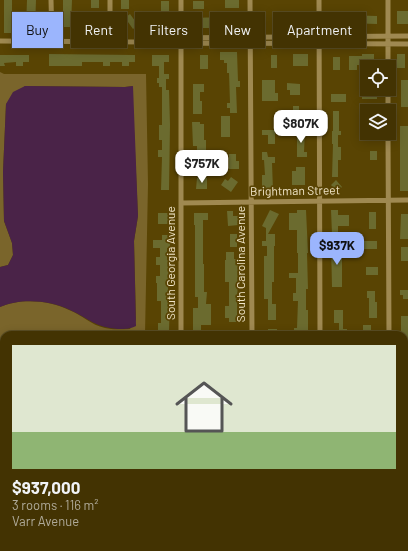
<!DOCTYPE html>
<meta charset="utf-8">
<style>
:root{--surface:#433302;--page:#4a3b0c;--text:#f1f3f6;--muted:#afaa99;--line:#5b4e24;--accent:#9bb5fd}
body{margin:0;font-family:Barlow,sans-serif;background:var(--page);color:var(--text);height:100vh;display:flex;flex-direction:column;font-size:15px;white-space:nowrap}
*{box-sizing:border-box;margin:0}
p{font-size:13px;color:var(--muted)}
.icon{flex:none;width:22px;height:22px;fill:none;stroke:currentColor;stroke-width:2;stroke-linecap:round;stroke-linejoin:round}
.map{position:relative;flex:1;overflow:hidden}
.sheet{position:absolute;left:0px;top:331px;width:408px;height:220px;display:flex;flex-direction:column;background:var(--surface);border-radius:12px 12px 0 0;box-shadow:0 2px 10px #0003,0 0 0 1px var(--line)}
.sheet>*{flex:none}
.banner{position:absolute;left:12px;top:12px;width:384px;height:36px;display:flex;gap:8px}
.fabs{position:absolute;left:360px;top:60px;display:grid;gap:8px}
.fabs a{display:grid;place-items:center;width:36px;height:36px;border-radius:0px;background:var(--surface);box-shadow:0 2px 10px #0003,0 0 0 1px var(--line);font-size:20px}
.price{position:absolute;translate:-50% -34px;padding:0 9px;border-radius:8px;background:#fff;color:#222;font-size:13px;line-height:26px;filter:drop-shadow(0 1px 2px #0008)}
.price::after{content:'';position:absolute;left:50%;top:24px;width:12px;height:9px;margin-left:-6px;background:inherit;clip-path:polygon(0 0,100% 0,50% 100%)}
.price.on{background:var(--accent);color:#111}
ul{padding:0;list-style:none}
li{display:grid;align-content:center;gap:8px;height:212px;padding:0 12px}
li span{display:grid;place-items:center;height:124px;border-radius:0px;color:#555}
li>.icon{margin-inline-start:auto}
span .icon{width:72px;height:72px;fill:#fffc;stroke-width:1}
li b{font-size:17px}
.pill{padding:0 14px;border-radius:0px;background:var(--surface);box-shadow:0 2px 10px #0003,0 0 0 1px var(--line);font-size:14px;line-height:36px}
.pill.on{background:var(--accent);color:#111}
.map>svg:first-child{display:block}
</style>
<div class="map">
<svg width="408" height="551" viewBox="0 0 408 551">
<rect width="100%" height="100%" fill="#594403"/>
<!-- green -->
<path fill="#7a652b" d="M0 72 4 74H146L148 184 145 335H4V358H0V307C20 298 49 300 69 310 82 315 91 325 105 328 113 330 122 329 130 329L136 320 134 241 138 216 132 86 125 87 25 86 6 104 3 172 4 221 12 243 13 255 8 265 0 267Z"/>
<!-- water -->
<path fill="#4a2348" d="M25 86 125 87 133 86 138 216 134 241 136 326C130 329 125 329 118 329 94 327 90 319 70 310 50 300 20 298 0 307V267L8 265 13 255 12 243 4 221 3 172 6 104 13 92Z"/>
<!-- building -->
<path fill="#6b6b2f" d="M4 0H12V26H16V33H4Z
M27 0H36L35 28H26Z
M63 0H72L71 27H63Z
M91 0H99V8H91Z
M121 0H129V9H121Z
M225 0H239V8H225Z
M161 1H169V27H155V20H161Z
M193 1H204V9H193Z
M92 11 100 19 87 32 82 27 88 21 85 18Z
M397 11H408V24H397Z
M280 13H284V17H288V21H291V27H280Z
M130 14 138 25 133 29 128 22 125 24 122 20Z
M344 15 377 16V24L344 23Z
M227 17V20H241V28H190V18Z
M220 52H237L238 81H240V87H236L237 113H230V108H227V103H230L229 73H227V63H224V60H220Z
M49 54 135 55V62H129V66H122V62H110V66H103V62H82V66H49Z
M293 54H308V66H293Z
M362 54H374V65H357V70H349V56H362Z
M397 54H405V68H397Z
M0 55H29V62H23V66H16V62L4 63 5 66H0Z
M152 55H169V62H164V74H169V79H166V90H169L170 125 169 190H161L162 157H158V150H162V140H159V125H162V87H159V83H157V78H159V66H152Z
M200 55H208V69H200Z
M271 55H277V68H271Z
M333 57H340V70H333Z
M262 80H275V93H278V101H262Z
M401 80H408V107H401Z
M287 83 300 84V95H290V90H287Z
M193 84H204V92H200V101H202V114H193Z
M362 85H367V89H377V99H362Z
M331 94H346V102H331Z
M293 106H299V122H293Z
M333 111H339V131H341V135H338V147H341V160H338V177H332L333 144H332V131H333Z
M221 116H230V137H221Z
M192 122H200V124H204V140H206V153H197V146H193Z
M400 126H408V191H400Z
M262 130H275V144H268V135H262Z
M297 130H305L304 152H307V157H297Z
M370 151H377V160H370Z
M262 152H267L268 157H275V163H272L273 190H262V175H265L264 160H262Z
M229 154H236V161H239V169H229Z
M194 158H201V171H194Z
M296 167H305V185H292V171H296Z
M231 177 238 182 231 192 221 185 225 179 228 181Z
M197 178H207V189H196Z
M336 180 342 187 337 191 331 185Z
M270 210 279 214 268 234H275V246H274V282H272V304H276V320H268V299H264V256H267V246H262V241H266V228L262 226Z
M297 210H306L308 253H307L308 289H306V310H308V335H294V328H297L298 301H293V293H296V278H289V273H298V253H297V230H289V213H297Z
M331 210H338V215H349V226H338V234H332Z
M227 211H233V216H239V225L228 226Z
M369 212H376V229H369Z
M158 213H169V224H158Z
M194 213H208V220H203V264H204V292H207L206 304H211V325H201V335H193V308H198V297H195V225H194Z
M401 214H408V239H400Z
M230 234H237V247H230Z
M162 235H170V248H167V260H170L169 283H168V295H170L169 332H158V323H161V301H157V283H156V276H160V265H156V257H160V248H153V240H162Z
M363 241H377V249H363Z
M331 244H338V248H342V287H332Z
M401 247H408V261H401Z
M226 252H234V259H238L237 322H229V318H225V306H229V282H225V260H226Z
M366 267H378V275H366Z
M400 290H408V299H403V295H400Z
M367 291H375V302H377V318H369V298H367Z
M334 310H343V329H347V335H339V323H334Z
M401 316H408V346H404V335H401Z
M363 325H371V335H363Z
M268 329H277V335H268Z
M224 330H238V335H224Z
M0 441H4V466H0Z
M0 485H4V520H0Z
M0 531H4V551H0Z"/>
<g fill="none" stroke-linecap="round" stroke-linejoin="round">
<!-- minor -->
<path stroke="#9f8951" stroke-width="5" d="M51 0 52 40
M110 0V41
M181 0V335
M250 0 252 335
M319 0 320 335
M388 0V67
M0 41 148 42C162 47 175 46 190 43L408 44
M148 42 157 38 408 36
M388 89V111
M388 133 389 335
M181 203 408 200
M0 397H4
M404 437H408
M46 551V547
M107 551V547
M181 551 408 550"/>
<!-- tertiary -->
<path stroke="#9f8951" stroke-width="6" d="M404 359H408
M0 361H4"/>
</g>
<g text-anchor="middle" stroke-width="3.5" stroke-linejoin="round" paint-order="stroke">
<!-- street labels -->
<g font-size="12" fill="#f1e6c9" stroke="#594403">
<text transform="translate(295 191) rotate(-1)" y="4">Brightman Street</text>
<text transform="translate(171 263) rotate(-90)" y="4">South Georgia Avenue</text>
<text transform="translate(241 264) rotate(-90)" y="4">South Carolina Avenue</text>
</g>
</g>
</svg>
<div class="fabs">
<a><svg class="icon" aria-label="locate" viewBox="0 0 24 24"><circle cx="12" cy="12" r="6"/><path d="M12 2v4M12 18v4M2 12h4M18 12h4"/></svg></a>
<a><svg class="icon" aria-label="layers" viewBox="0 0 24 24"><path d="M12 4l9 5-9 5-9-5zM3 14l9 5 9-5"/></svg></a>
</div>
<b class="price" style="left:301px;top:144px">$807K</b>
<b class="price" style="left:202px;top:184px">$757K</b>
<b class="price on" style="left:337px;top:266px">$937K</b>
<div class="banner">
<a class="pill on">Buy</a>
<a class="pill">Rent</a>
<a class="pill">Filters</a>
<a class="pill">New</a>
<a class="pill">Apartment</a>
</div>
<section class="sheet">
<ul>
<li><span style="background:linear-gradient(#dfe7d0 70%,#8fb573 0)"><svg class="icon" aria-label="home" viewBox="0 0 24 24"><path d="M3 11l9-7 9 7M6 9v11h12V9"/></svg></span><div><b>$937,000</b><p>3 rooms · 116 m²</p><p>Varr Avenue</p></div></li>
</ul>
</section>
</div>
